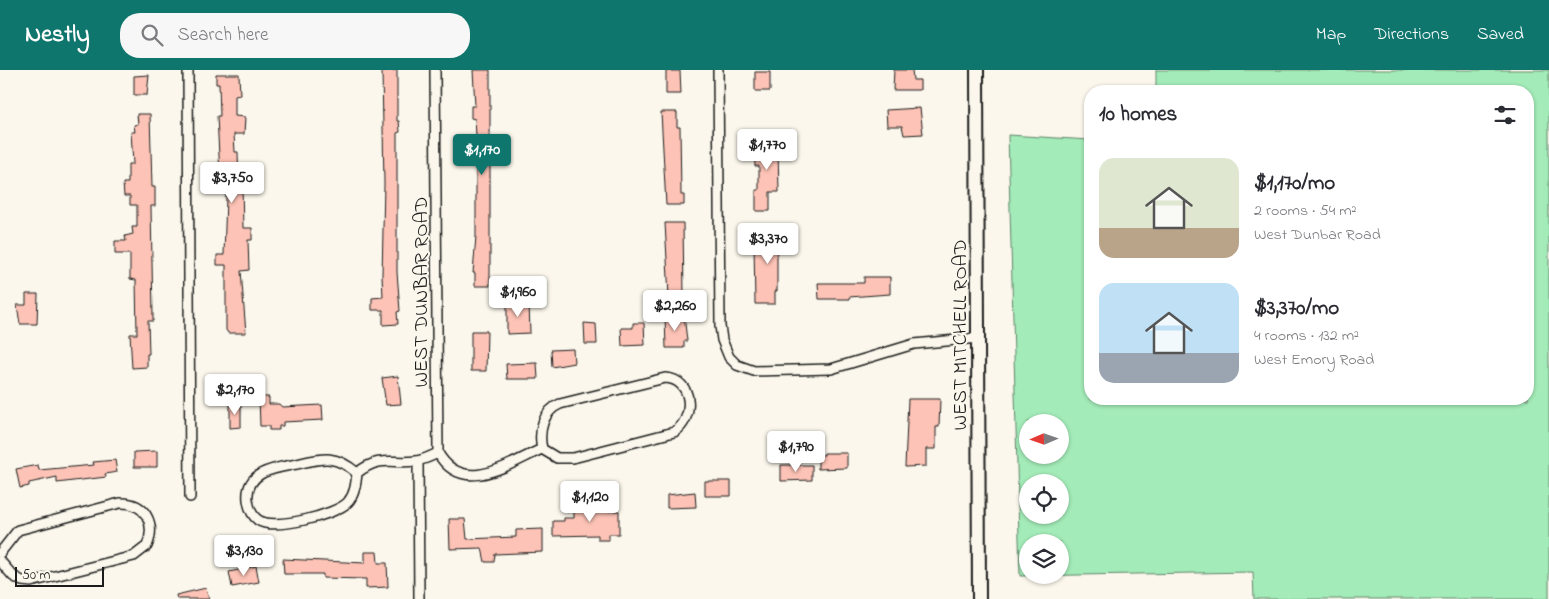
<!DOCTYPE html>
<meta charset="utf-8">
<style>
:root{--surface:#fff;--page:#f7f7f7;--text:#2b2b33;--muted:#7c7c81;--accent:#0f766e}
body{margin:0;font-family:"Indie Flower",sans-serif;background:var(--page);color:var(--text);height:100vh;display:flex;flex-direction:column;font-size:19px;white-space:nowrap}
*{box-sizing:border-box;margin:0}
p{font-size:16px;color:var(--muted)}
.icon{flex:none;width:28px;height:28px;fill:none;stroke:currentColor;stroke-width:2;stroke-linecap:round;stroke-linejoin:round}
.map{position:relative;flex:1;overflow:hidden}
.sheet{position:absolute;left:1084px;top:15px;width:450px;height:320px;display:flex;flex-direction:column;background:var(--surface);border-radius:20px;box-shadow:0 1px 4px #0004}
.sheet>*{flex:none}
.needle{width:32px;rotate:268deg}
.tools{position:absolute;left:1019px;top:344px;display:grid;gap:10px}
.tools a{display:grid;place-items:center;width:50px;height:50px;border-radius:50%;background:var(--surface);box-shadow:0 1px 4px #0004;font-size:25px}
.scale{position:absolute;left:15px;bottom:12px;width:89px;box-sizing:border-box;padding-left:5px;border:2px solid #1c1c1c;border-top:0;font-size:14px;line-height:18px;white-space:nowrap;color:#1c1c1c;-webkit-text-stroke:4px #fbf7ec;paint-order:stroke}
.price{position:absolute;translate:-50% -42px;padding:0 11px;border-radius:5px;background:#fff;color:#222;font-size:16px;line-height:32px;filter:drop-shadow(0 1px 2px #0008)}
.price::after{content:'';position:absolute;left:50%;top:30px;width:15px;height:11px;margin-left:-8px;background:inherit;clip-path:polygon(0 0,100% 0,50% 100%)}
.price.on{background:var(--accent);color:#fff}
ul{padding:0;list-style:none}
li{display:flex;align-items:center;gap:15px;height:125px;padding:0 15px}
li span{display:grid;place-items:center;flex:none;width:140px;height:100px;border-radius:15px;color:#555}
li>.icon{margin-inline-start:auto}
span .icon{width:60px;height:60px;fill:#fffc;stroke-width:1}
li b{font-size:21px}
h2{display:flex;justify-content:space-between;align-items:center;height:60px;padding:0 15px;font-size:21px}
header{display:flex;align-items:center;gap:30px;box-sizing:border-box;height:70px;padding:0 25px;background:var(--accent);color:#fff}
header strong{font-size:24px}
nav{display:flex;gap:28px;margin-inline-start:auto;font-size:18px}
.search{width:350px;height:45px;background:var(--page);display:flex;align-items:center;gap:12px;box-sizing:border-box;padding:0 18px;border-radius:20px;color:var(--muted);font-size:19px}
.map>svg:first-child{display:block}
</style>
<header>
<strong>Nestly</strong>
<div class="search"><svg class="icon" aria-label="search" viewBox="0 0 24 24"><circle cx="10" cy="10" r="6"/><path d="M15 15l6 6"/></svg>Search here</div>
<nav><a>Map</a><a>Directions</a><a>Saved</a></nav>
</header>
<div class="map">
<svg width="1549" height="529" viewBox="0 0 1549 529">
<rect width="100%" height="100%" fill="#fbf7ec"/>
<filter id="ink" filterUnits="userSpaceOnUse"><feTurbulence type="fractalNoise" baseFrequency=".02" numOctaves="2"/><feDisplacementMap in="SourceGraphic" scale="10" xChannelSelector="R" yChannelSelector="G"/><feConvolveMatrix kernelMatrix="1 2 1 2 8 2 1 2 1" color-interpolation-filters="sRGB"/></filter>
<g filter="url(#ink)">
<!-- green -->
<path fill="#a3ebb8" stroke="#60846a" fill-rule="evenodd" d="M1156 0H1549V529H1254L1253 502 1020 506 1008 65 1090 70V329H1528V21H1156ZM1028 352H1060V385H1028ZM1028 412H1060V445H1028ZM1028 472H1060V505H1028Z"/>
<!-- building -->
<path fill="#fdc3b6" stroke="#1c1c1c" d="M397 0V51H399L400 62 397 63V202L400 241 397 242 398 254 383 255V240H372V228L383 227 382 206 384 114 382 1Z
M473 0H490V216H475V203H473L476 166V66L475 49 471 48V36H475Z
M894 0H912L913 10H920V20H893Z
M666 1H680L681 24H666Z
M755 2H770V21H755Z
M216 4H239L240 25 235 26V46L245 47 244 64H234L235 82H238L239 115H242L243 158H252V170H248L249 200 241 201 246 263H228L226 260V195H217V185H224L226 129 225 106H220L217 46H220L219 14H216Z
M149 5 147 25H134V6Z
M920 38 923 64 904 65 902 56H887L886 40Z
M661 42H677V57H680L681 125H684V135H666Z
M137 44H150L152 117H155V136H151L153 246V251H148L149 284H147V297L132 298 130 264H137L136 210 130 209V184H115V171H126L125 166 133 164 132 157H137V135H130V126H124L123 113H128V94H133L131 62H135L134 55 138 54Z
M754 69H781V80H778L779 122H770V141H756V120H759V96H755Z
M665 153H683L684 226H669Z
M764 159H787V177H777V221H775V234H755L754 173H764Z
M864 207H890V224L849 227 850 229H819L818 213H864Z
M26 224H38L37 254H20L17 235H26Z
M529 232 530 263 507 264V233Z
M684 245 687 271H684V278H666L665 246Z
M584 253 596 254 597 274H585Z
M633 253H644L645 275 622 276 621 258H633Z
M471 261H487L486 301H471Z
M573 279 574 293 552 297 551 280Z
M537 293 538 309H507L506 294Z
M398 306 401 334 386 335 382 308Z
M259 327H269V334H279L282 337 322 335 323 350 283 352V356H279V360H269V356H260Z
M908 329H940L939 357H936V379H926V396L905 397Z
M230 335H241V357L230 358Z
M157 381V397H134V382Z
M824 383H847V398L818 399V385H824Z
M115 390 117 402 105 404 106 407 57 413V407L29 413V416L20 418 16 399 38 395 39 400 94 395 93 392Z
M781 395H812V410L781 411Z
M705 411H731V426H705Z
M695 422 696 437 667 438V425Z
M602 431V441H619V464H609V470H598V465L553 466V451H564V448H574V441H589V432Z
M449 449H465L467 469 516 467V460L543 459V482L495 484 494 492H485L482 478 450 479Z
M365 482H377L378 493H387L388 517 366 518V509L323 508V504H284L283 489 365 493Z
M256 496 259 512 232 517 229 502Z
M206 518 209 529H177L176 525Z"/>
<g fill="none" stroke-linecap="round" stroke-linejoin="round">
<defs>
<path id="street" d="M188 0 190 427
M435 0 438 383
M718 0 720 256 722 270 729 287 737 295 754 301 831 299 914 274 978 268
M418 391 419 529
M357 403C335 384 323 388 297 394 275 398 245 401 248 430 249 437 251 445 258 450 273 461 336 445 348 432 355 424 356 413 357 403 380 385 391 394 416 391 424 390 431 386 438 383 463 427 510 393 542 379L557 388H573L674 362C695 350 694 309 665 308L560 334C543 341 538 361 542 379
M0 483 18 460 120 433C146 432 156 454 147 476L134 486 31 512 22 511 13 506 0 491"/>
<path id="secondary" d="M977 0 979 529"/>
</defs>
<!-- street casing -->
<use href="#street" stroke="#1c1c1c" stroke-width="12"/>
<!-- secondary casing -->
<use href="#secondary" stroke="#1c1c1c" stroke-width="16"/>
<!-- street -->
<use href="#street" stroke="#fbf7ec" stroke-width="9"/>
<!-- secondary -->
<use href="#secondary" stroke="#fbf7ec" stroke-width="12"/>
</g>
</g>
<g text-anchor="middle" stroke-width="4" stroke-linejoin="round" paint-order="stroke">
<!-- street labels -->
<g font-size="20" fill="#1c1c1c" stroke="#fbf7ec">
<text transform="translate(420 222) rotate(-90)" y="7">WEST DUNBAR ROAD</text>
<text transform="translate(959 265) rotate(-90)" y="7">WEST MITCHELL ROAD</text>
</g>
</g>
</svg>
<div class="tools">
<a><svg class="needle" viewBox="-14 -14 28 28"><path d="M0-13l5 13h-10z" fill="#e53935"/><path d="M0 13l5-13h-10z" fill="#7c7c81"/></svg></a>
<a><svg class="icon" aria-label="locate" viewBox="0 0 24 24"><circle cx="12" cy="12" r="6"/><path d="M12 2v4M12 18v4M2 12h4M18 12h4"/></svg></a>
<a><svg class="icon" aria-label="layers" viewBox="0 0 24 24"><path d="M12 4l9 5-9 5-9-5zM3 14l9 5 9-5"/></svg></a>
</div>
<div class="scale">50 m</div>
<b class="price" style="left:767px;top:101px">$1,770</b>
<b class="price on" style="left:482px;top:106px">$1,170</b>
<b class="price" style="left:232px;top:134px">$3,750</b>
<b class="price" style="left:768px;top:195px">$3,370</b>
<b class="price" style="left:518px;top:248px">$1,960</b>
<b class="price" style="left:675px;top:262px">$2,260</b>
<b class="price" style="left:235px;top:346px">$2,170</b>
<b class="price" style="left:796px;top:403px">$1,790</b>
<b class="price" style="left:590px;top:453px">$1,120</b>
<b class="price" style="left:244px;top:507px">$3,130</b>
<section class="sheet">
<h2>10 homes<svg class="icon" aria-label="filters" viewBox="0 0 24 24"><path d="M4 7h16M4 17h16"/><circle cx="9" cy="7" r="2"/><circle cx="15" cy="17" r="2"/></svg></h2>
<ul>
<li><span style="background:linear-gradient(#dfe7d0 70%,#b9a48a 0)"><svg class="icon" aria-label="home" viewBox="0 0 24 24"><path d="M3 11l9-7 9 7M6 9v11h12V9"/></svg></span><div><b>$1,170/mo</b><p>2 rooms · 54 m²</p><p>West Dunbar Road</p></div></li>
<li><span style="background:linear-gradient(#bfe0f5 70%,#9aa5b1 0)"><svg class="icon" aria-label="home" viewBox="0 0 24 24"><path d="M3 11l9-7 9 7M6 9v11h12V9"/></svg></span><div><b>$3,370/mo</b><p>4 rooms · 132 m²</p><p>West Emory Road</p></div></li>
</ul>
</section>
</div>
